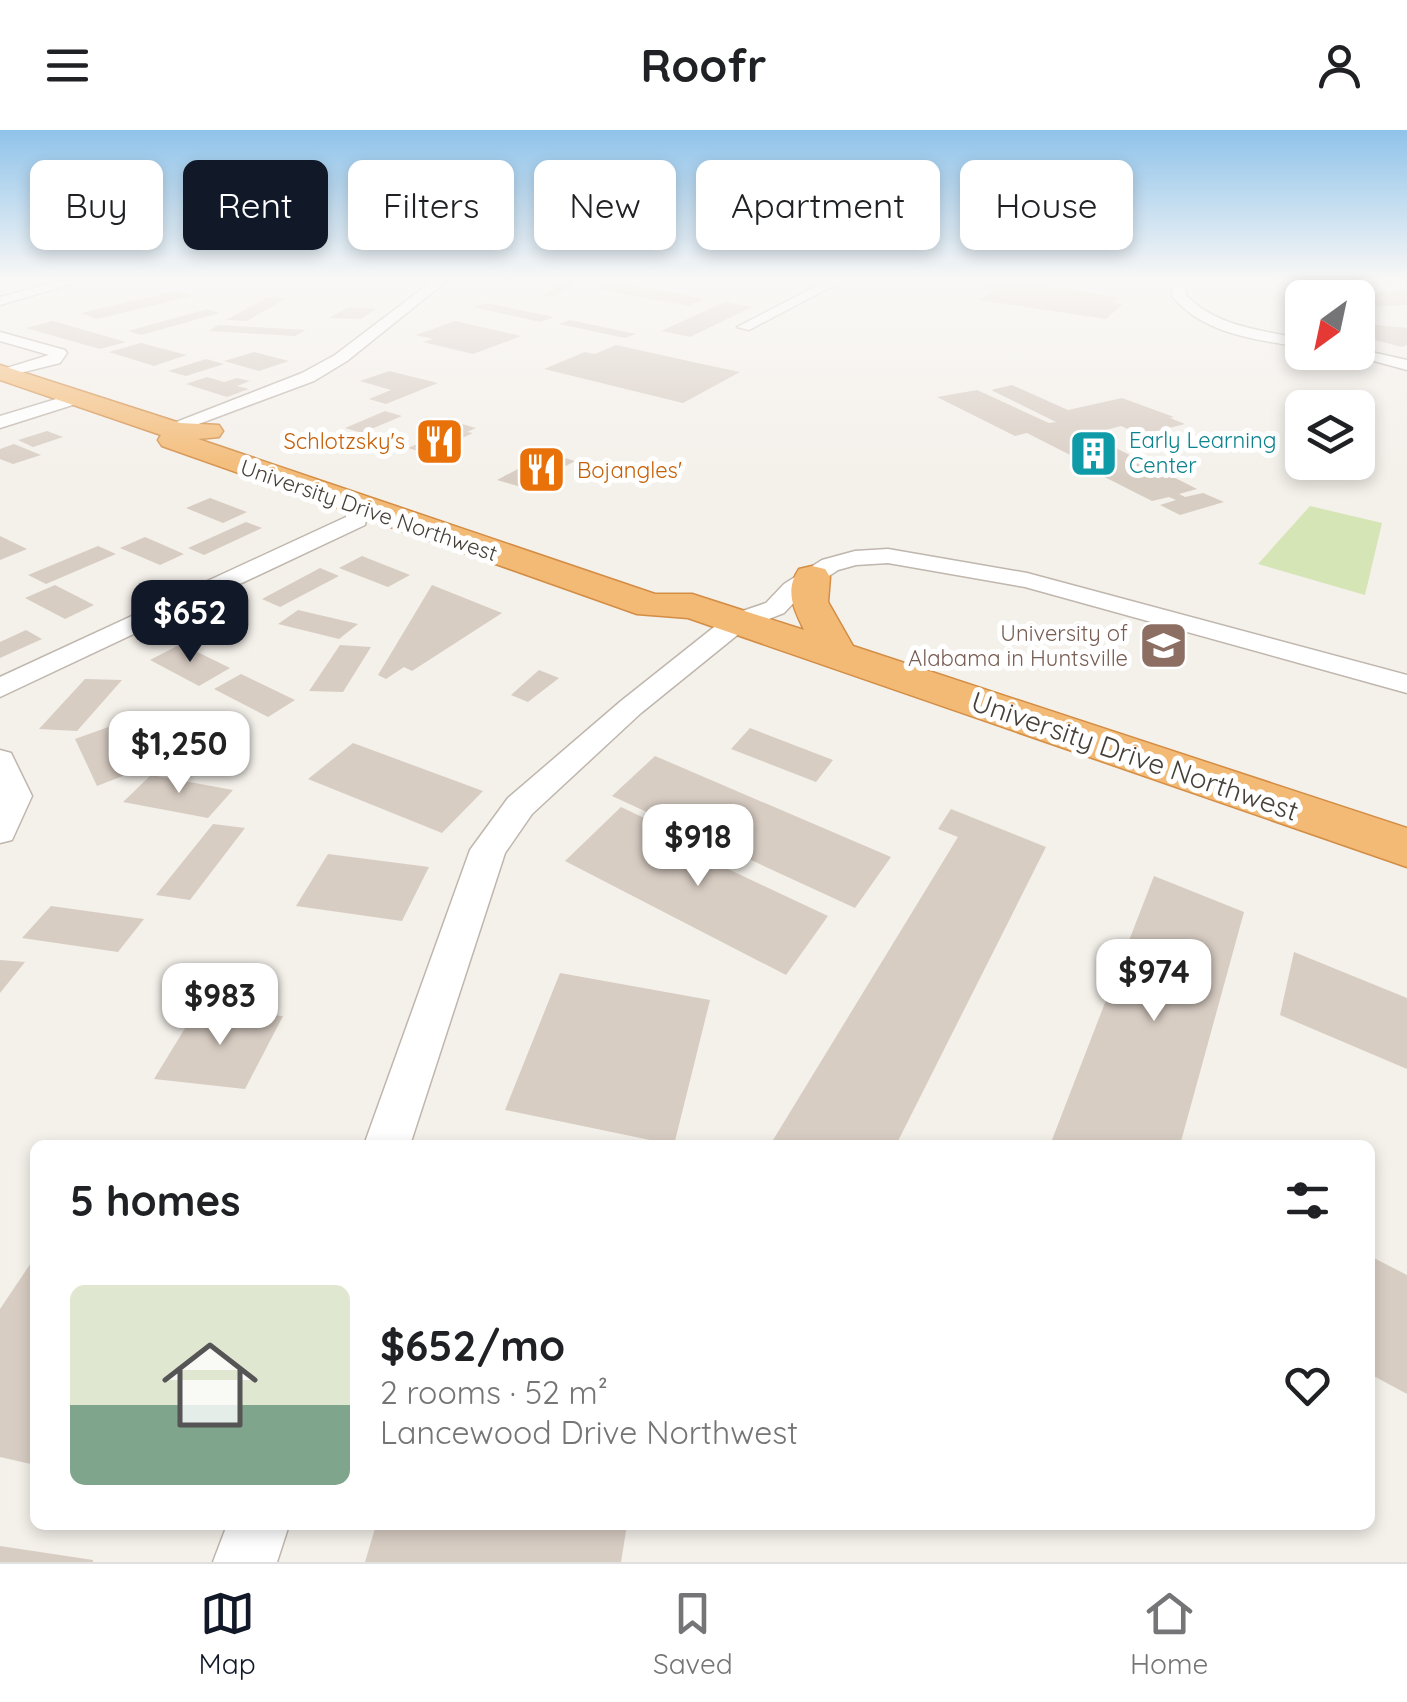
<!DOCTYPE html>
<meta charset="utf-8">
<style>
:root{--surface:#fff;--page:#f2f2f2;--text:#202124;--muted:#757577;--line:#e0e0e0;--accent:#111827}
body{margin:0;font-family:Quicksand,sans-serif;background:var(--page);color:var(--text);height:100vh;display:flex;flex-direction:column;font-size:38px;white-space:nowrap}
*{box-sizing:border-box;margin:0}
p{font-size:32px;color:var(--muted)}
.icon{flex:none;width:55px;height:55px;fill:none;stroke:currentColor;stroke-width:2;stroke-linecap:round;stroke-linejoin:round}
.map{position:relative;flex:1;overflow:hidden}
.sheet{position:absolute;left:30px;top:1010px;width:1345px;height:390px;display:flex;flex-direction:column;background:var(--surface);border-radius:15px;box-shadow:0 5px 15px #0003}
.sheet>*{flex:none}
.hud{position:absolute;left:30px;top:30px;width:1348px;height:90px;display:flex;gap:20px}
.needle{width:65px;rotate:213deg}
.fabs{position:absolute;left:1285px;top:150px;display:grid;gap:20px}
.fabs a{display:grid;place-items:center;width:90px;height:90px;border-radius:15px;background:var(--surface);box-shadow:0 5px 15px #0003;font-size:50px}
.price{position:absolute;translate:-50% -85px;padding:0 22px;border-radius:20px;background:#fff;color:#222;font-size:32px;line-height:65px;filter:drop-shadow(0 2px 5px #0008)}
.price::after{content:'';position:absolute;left:50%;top:60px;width:30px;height:22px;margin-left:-15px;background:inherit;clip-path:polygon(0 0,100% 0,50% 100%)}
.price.selected{background:var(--accent);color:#fff}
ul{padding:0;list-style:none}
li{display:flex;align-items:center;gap:30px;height:250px;padding:0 40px}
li+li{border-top:2px solid var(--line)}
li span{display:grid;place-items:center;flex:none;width:280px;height:200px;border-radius:15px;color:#555}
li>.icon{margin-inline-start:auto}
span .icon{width:120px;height:120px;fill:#fffc;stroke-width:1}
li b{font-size:42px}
h2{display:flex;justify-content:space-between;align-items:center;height:120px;padding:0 40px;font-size:42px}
.tag{padding:0 35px;border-radius:15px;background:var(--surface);box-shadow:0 5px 15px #0003;font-size:35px;line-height:90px}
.tag.selected{background:var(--accent);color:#fff}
header{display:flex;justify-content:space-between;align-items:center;height:130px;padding:0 40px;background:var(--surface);font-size:45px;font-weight:800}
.tab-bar{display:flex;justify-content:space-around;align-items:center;height:140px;border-top:2px solid var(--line);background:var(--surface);font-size:28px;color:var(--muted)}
.tab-bar a{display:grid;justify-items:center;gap:5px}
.tab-bar .selected{color:var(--accent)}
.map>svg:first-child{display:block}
</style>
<header><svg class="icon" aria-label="menu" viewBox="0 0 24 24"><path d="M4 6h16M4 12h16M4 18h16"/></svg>Roofr<svg class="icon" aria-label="person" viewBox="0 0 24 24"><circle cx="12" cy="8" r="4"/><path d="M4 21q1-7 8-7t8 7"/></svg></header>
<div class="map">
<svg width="1407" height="1432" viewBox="0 0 1407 1432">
<rect width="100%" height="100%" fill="#f4f0ea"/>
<!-- green -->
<path fill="#d6e5b6" d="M1310 376 1382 393 1365 465 1258 434Z"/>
<!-- building -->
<path fill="#d8cdc3" d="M567 149H582L555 167 541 166Z
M1356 149H1407V156L1356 151Z
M1003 150 1118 167 1112 173 1123 174 1106 189 979 170 994 159 982 157Z
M613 152 705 169 688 176 595 158Z
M1407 160V175L1371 177 1358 172V168L1337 164Z
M176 161 192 166 97 189 81 183Z
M268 167 287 168 247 191 226 190Z
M725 172 752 177 690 207 661 201Z
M487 173 554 187 540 192 473 177Z
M348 177 376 179 361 189 329 188Z
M207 179 220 183 141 205 128 201Z
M570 190 636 204 625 208 559 194Z
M53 191 126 212 100 219 26 198Z
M455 191 521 206 473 224 423 212 433 209 416 205Z
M219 195 306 200 295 206 208 201Z
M1375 195 1407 198V215L1402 217 1367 208Z
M141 213 187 225 154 236 109 222Z
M616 215 693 232 740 242 683 273 544 239 585 222 595 224Z
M254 222 289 231 259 241 224 231Z
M206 229 224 234 186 246 168 241Z
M389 241 438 253 386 274 369 269 391 260 360 251Z
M207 247 224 252 237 248 250 251 237 256 249 259 227 267 186 254Z
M1012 255 1068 280 1122 268 1174 287 1170 288 1185 294 1141 305 1121 296 1102 301 1111 306 1098 309 1197 359 1179 364 1185 367 1203 363 1224 372 1180 385 1160 375 1176 370 1169 367 1152 371 1069 329 1076 328 1027 303 1015 306 937 267 977 260 1049 293 1056 292 991 260Z
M385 281 402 286 362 303 345 298Z
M462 294 476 298 467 302 473 303 428 324 408 318Z
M47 301 63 307 33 317 18 310Z
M14 314 41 325 13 334 0 329V319Z
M548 323 575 331 525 358 497 350Z
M210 368 247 382 223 393 186 378Z
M246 392 262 398 204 425 188 418Z
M0 406 27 419 0 430Z
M145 407 184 424 160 435 120 418Z
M98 416 116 424 46 454 28 445Z
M362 426 410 445 388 457 339 438Z
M320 438 339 446 280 477 262 469Z
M55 455 94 475 65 489 25 468Z
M432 455 502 483 412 541 404 537 386 549 378 545Z
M298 480 358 494 339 509 278 494Z
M26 500 42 509 0 528V512Z
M181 514 230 538 199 556 150 530Z
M340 515 371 517 343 562 309 561Z
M539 540 559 548 528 572 511 565Z
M241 544 295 570 268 587 214 559Z
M85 549 122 550 77 601 39 599Z
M114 595 138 640 97 656 75 609Z
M750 598 833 630 816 652 731 619Z
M353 613 483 661 442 703 308 649Z
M655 626 891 727 855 778 612 666Z
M151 645 233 660 208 688 123 672Z
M621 677 716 722 709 730 828 786 786 845 565 731Z
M951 679 1046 717 896 1015H770L958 707 938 699Z
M213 694 245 698 190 770 156 765Z
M328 724 429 737 402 791 296 776Z
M1154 746 1244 782 1180 1015H1050Z
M51 776 144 789 118 822 22 808Z
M1294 822 1407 868V939L1280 885Z
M0 830 25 832 0 863Z
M560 843 710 870 674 1015 505 980Z
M198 877 283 886 245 959 154 949Z
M1370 1126 1407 1145V1264L1370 1244Z
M35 1127V1335L0 1327V1179Z
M376 1395H627L621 1432H365Z
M0 1416 93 1430V1432H0Z"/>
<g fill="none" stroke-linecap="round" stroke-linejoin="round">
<defs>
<path id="minor" d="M68 149H88L0 175V167Z
M435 149H449L347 231 314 251 177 302 170 304 161 298 302 243 335 225Z
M830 149H846L749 200 737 197Z
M1173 149H1185L1186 165C1216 197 1262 200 1302 209V217C1257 210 1203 204 1172 166Z
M0 202 65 220 67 223 60 233 0 248V240L49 225 0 211Z
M1358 219 1407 230V240L1341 222H1358Z
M76 263 82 264V272L0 298V286Z
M356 376 367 383 365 395 0 567V547L346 387 348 378Z
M888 419 1027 443 1407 545V563L1025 457 888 433 856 435 838 440 802 464 784 483 746 498 641 583 532 684 505 723 410 1015H364L470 720 508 668 621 571 728 486 766 473 784 454 822 430 855 421Z
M0 620 11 623 32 666 12 710 0 713Z
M227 1395H289L277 1432H213Z"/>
<path id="highway" d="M0 235 180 293 219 295 223 301 219 307 198 309 655 464H692L804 500C794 479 784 461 799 439L812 436 825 439 830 447 828 472 853 516 1407 698V737L688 488 637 484 162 316 158 310 161 305 0 250Z"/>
</defs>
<!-- minor casing -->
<use href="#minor" stroke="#bfb6ad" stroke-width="3"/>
<!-- highway casing -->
<use href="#highway" stroke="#d38d45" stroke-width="3"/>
<!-- minor -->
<use href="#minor" fill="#fff" fill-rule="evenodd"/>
<!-- highway -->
<use href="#highway" fill="#f3ba75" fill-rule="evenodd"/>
</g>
<!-- sky -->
<linearGradient id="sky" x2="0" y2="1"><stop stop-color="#8fc3ea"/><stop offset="0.43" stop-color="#faf8f6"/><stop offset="1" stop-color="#faf8f6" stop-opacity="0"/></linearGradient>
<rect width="1407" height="349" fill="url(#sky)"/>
<!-- icons -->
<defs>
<symbol id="restaurant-square" viewBox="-11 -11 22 22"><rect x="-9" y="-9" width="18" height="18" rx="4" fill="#e8710a" stroke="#fff"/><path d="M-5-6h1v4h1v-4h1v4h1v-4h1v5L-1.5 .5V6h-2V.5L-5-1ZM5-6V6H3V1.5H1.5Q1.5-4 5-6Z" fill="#fff"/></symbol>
<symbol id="building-square" viewBox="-11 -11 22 22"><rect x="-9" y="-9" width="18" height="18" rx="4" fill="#0f9aa8" stroke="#fff"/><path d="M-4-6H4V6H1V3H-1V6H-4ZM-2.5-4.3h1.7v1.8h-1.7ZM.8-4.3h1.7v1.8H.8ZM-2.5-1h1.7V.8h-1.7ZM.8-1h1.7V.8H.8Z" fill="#fff"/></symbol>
<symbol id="university-square" viewBox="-11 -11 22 22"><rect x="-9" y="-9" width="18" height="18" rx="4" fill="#8d6e63" stroke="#fff"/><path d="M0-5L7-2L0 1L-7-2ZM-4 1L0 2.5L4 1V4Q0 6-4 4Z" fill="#fff"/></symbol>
</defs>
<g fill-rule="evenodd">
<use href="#restaurant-square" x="412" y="284" width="55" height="55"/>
<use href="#building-square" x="1066" y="296" width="55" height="55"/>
<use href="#restaurant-square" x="514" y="312" width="55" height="55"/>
<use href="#university-square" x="1136" y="488" width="55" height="55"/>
</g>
<g text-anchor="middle" stroke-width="10" stroke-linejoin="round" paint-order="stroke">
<!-- far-culture labels -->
<g font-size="22" fill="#0d838f" stroke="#fff" text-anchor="start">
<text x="1129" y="318">Early Learning<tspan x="1129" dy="25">Center</tspan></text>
</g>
<!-- far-food labels -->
<g font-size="22" fill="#c56008" stroke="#fff" text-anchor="end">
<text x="405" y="319">Schlotzsky's</text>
<text x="577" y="348" text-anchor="start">Bojangles'</text>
</g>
<!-- far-street labels -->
<g font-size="22" fill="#474039" stroke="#fff">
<text transform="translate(369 380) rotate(19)" y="8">University Drive Northwest</text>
</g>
<!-- far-education labels -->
<g font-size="22" fill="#785e54" stroke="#fff" text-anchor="end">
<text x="1128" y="511">University of<tspan x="1128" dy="25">Alabama in Huntsville</tspan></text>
</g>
<!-- street labels -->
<g font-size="28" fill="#474039" stroke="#fff">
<text transform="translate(1135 626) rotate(19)" y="10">University Drive Northwest</text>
</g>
</g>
</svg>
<div class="fabs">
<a><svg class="needle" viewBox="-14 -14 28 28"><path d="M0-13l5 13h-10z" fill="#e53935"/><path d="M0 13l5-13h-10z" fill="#757577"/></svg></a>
<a><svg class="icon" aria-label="layers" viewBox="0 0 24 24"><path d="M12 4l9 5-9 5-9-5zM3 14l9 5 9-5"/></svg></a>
</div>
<b class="price selected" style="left:190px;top:535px">$652</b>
<b class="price" style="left:179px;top:666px">$1,250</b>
<b class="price" style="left:698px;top:759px">$918</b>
<b class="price" style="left:1154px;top:894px">$974</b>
<b class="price" style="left:220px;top:918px">$983</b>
<div class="hud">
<a class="tag">Buy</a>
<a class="tag selected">Rent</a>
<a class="tag">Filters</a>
<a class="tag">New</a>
<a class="tag">Apartment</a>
<a class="tag">House</a>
</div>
<section class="sheet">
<h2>5 homes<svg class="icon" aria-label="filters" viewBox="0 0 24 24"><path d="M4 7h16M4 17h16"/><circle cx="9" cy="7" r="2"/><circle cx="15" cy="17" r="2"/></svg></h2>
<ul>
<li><span style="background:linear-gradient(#dfe7d0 60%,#7fa58c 0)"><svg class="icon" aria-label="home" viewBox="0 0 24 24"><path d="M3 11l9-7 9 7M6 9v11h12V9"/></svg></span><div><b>$652/mo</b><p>2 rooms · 52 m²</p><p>Lancewood Drive Northwest</p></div><svg class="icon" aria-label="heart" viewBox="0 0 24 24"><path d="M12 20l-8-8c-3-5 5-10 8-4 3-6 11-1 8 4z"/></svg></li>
</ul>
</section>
</div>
<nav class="tab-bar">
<a class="selected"><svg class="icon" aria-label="map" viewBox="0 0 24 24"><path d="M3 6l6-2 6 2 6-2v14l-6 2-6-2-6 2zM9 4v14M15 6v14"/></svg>Map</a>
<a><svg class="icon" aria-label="saved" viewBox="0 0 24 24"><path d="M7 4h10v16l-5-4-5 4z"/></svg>Saved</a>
<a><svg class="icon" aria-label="home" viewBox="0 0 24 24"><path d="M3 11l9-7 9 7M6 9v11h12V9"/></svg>Home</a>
</nav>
